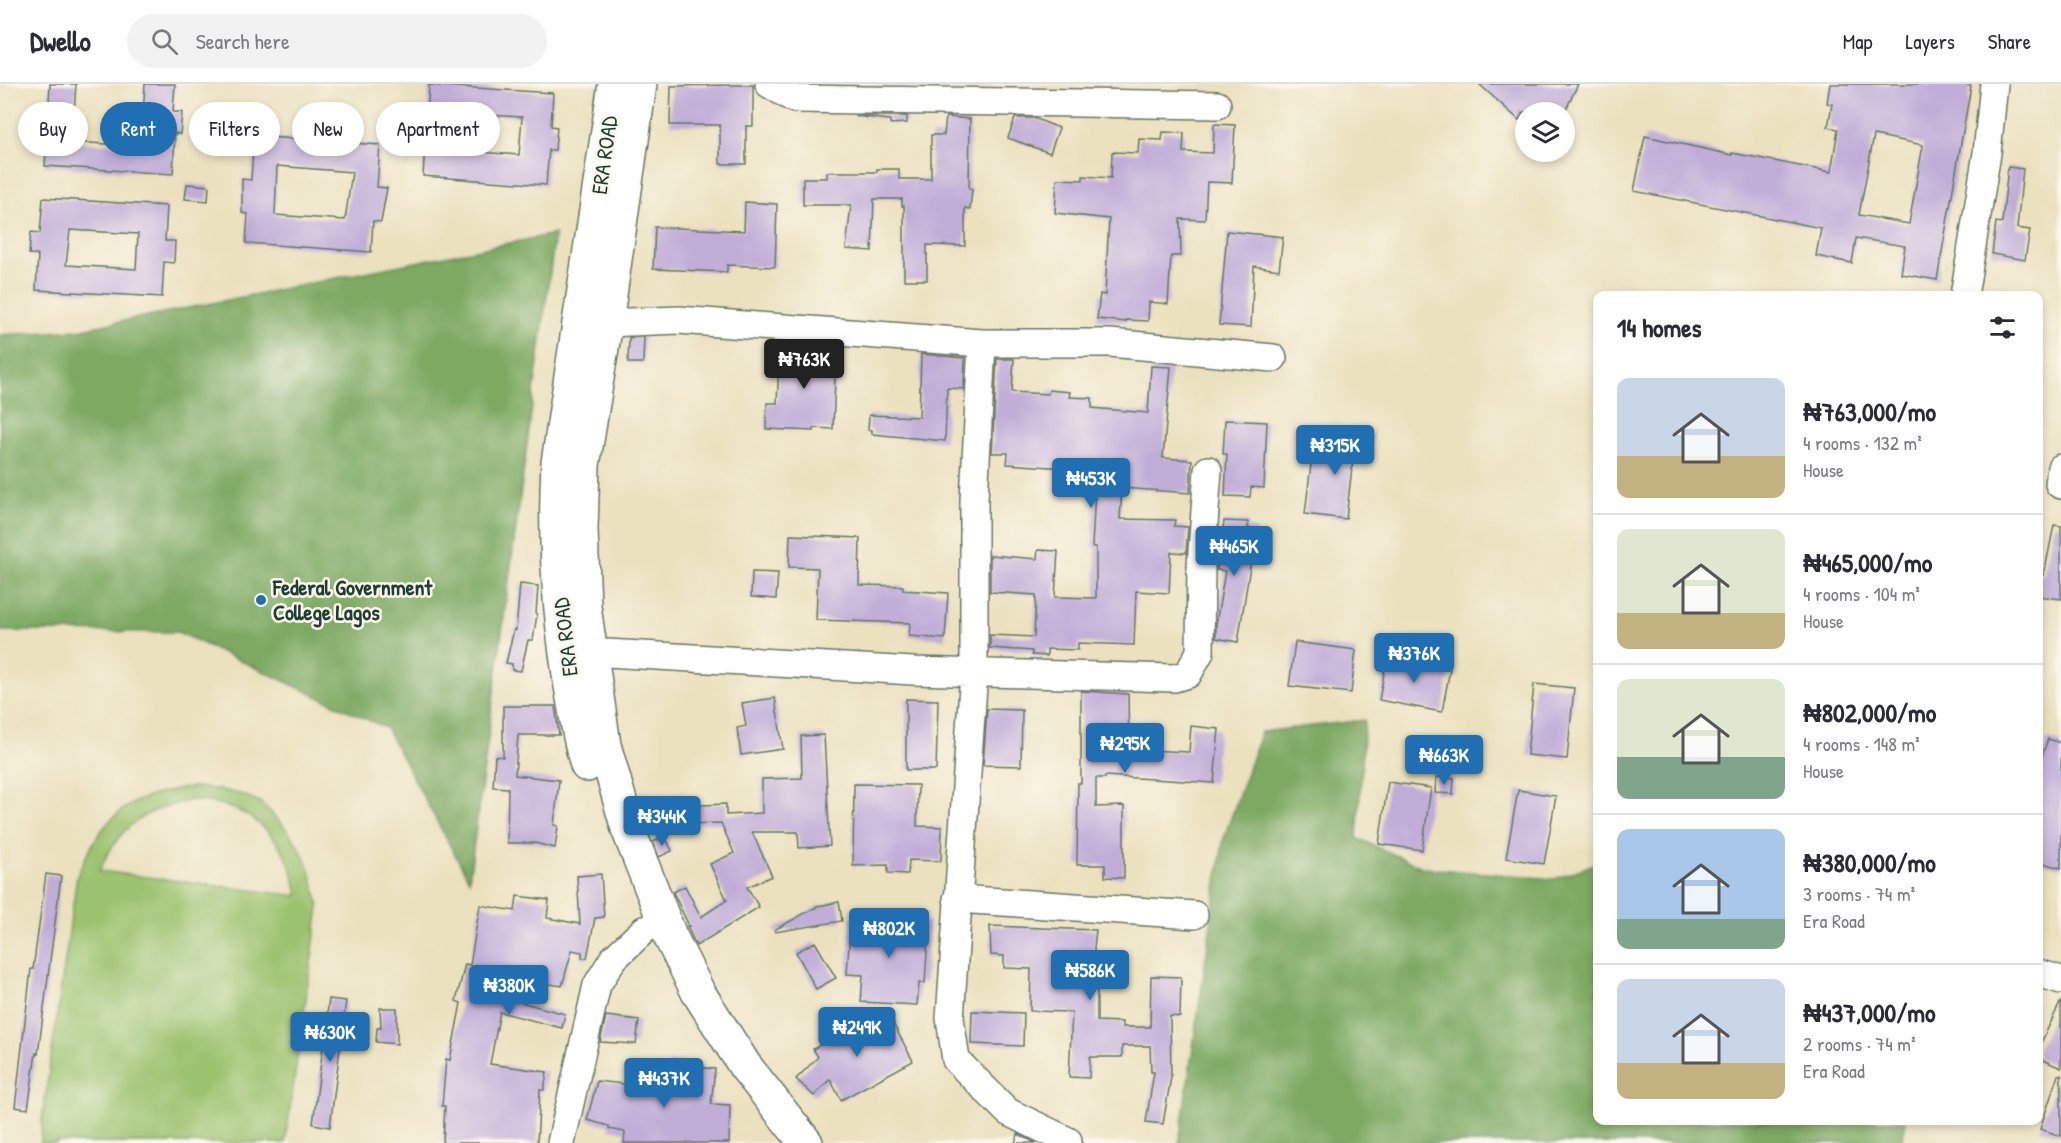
<!DOCTYPE html>
<meta charset="utf-8">
<style>
:root{--surface:#fff;--page:#f2f2f3;--text:#2b2b33;--muted:#7c7c81;--line:#e1e1e2;--accent:#1f6fb2}
body{margin:0;font-family:"Patrick Hand",sans-serif;background:var(--page);color:var(--text);height:100vh;display:flex;flex-direction:column;font-size:22px;white-space:nowrap}
*{box-sizing:border-box;margin:0}
p{font-size:20px;color:var(--muted)}
.icon{flex:none;width:33px;height:33px;fill:none;stroke:currentColor;stroke-width:2;stroke-linecap:round;stroke-linejoin:round}
.map{position:relative;flex:1;overflow:hidden}
.details{position:absolute;left:1593px;top:207px;width:450px;height:834px;display:flex;flex-direction:column;background:var(--surface);border-radius:12px;box-shadow:0 3px 9px #0003}
.details>*{flex:none}
.guide{position:absolute;left:18px;top:18px;width:570px;height:54px;display:flex;gap:12px}
.buttons{position:absolute;left:1515px;top:18px;display:grid;gap:12px}
.buttons a{display:grid;place-items:center;width:60px;height:60px;border-radius:50%;background:var(--surface);box-shadow:0 3px 9px #0003;font-size:30px}
.price{position:absolute;translate:-50% -51px;padding:0 14px;border-radius:6px;background:var(--accent);color:#fff;font-size:20px;line-height:39px;filter:drop-shadow(0 2px 3px #0008)}
.price::after{content:'';position:absolute;left:50%;top:36px;width:18px;height:14px;margin-left:-9px;background:inherit;clip-path:polygon(0 0,100% 0,50% 100%)}
.price.selected{background:#222;color:#fff}
ul{padding:0;list-style:none}
li{display:flex;align-items:center;gap:18px;height:150px;padding:0 24px}
li+li{border-top:2px solid var(--line)}
li span{display:grid;place-items:center;flex:none;width:168px;height:120px;border-radius:12px;color:#555}
li>.icon{margin-inline-start:auto}
span .icon{width:72px;height:72px;fill:#fffc;stroke-width:1}
li b{font-size:26px}
h2{display:flex;justify-content:space-between;align-items:center;height:72px;padding:0 24px;font-size:26px}
.tag{padding:0 21px;border-radius:27px;background:var(--surface);box-shadow:0 3px 9px #0003;font-size:21px;line-height:54px}
.tag.selected{background:var(--accent);color:#fff}
header{display:flex;align-items:center;gap:36px;box-sizing:border-box;height:84px;padding:0 30px;background:var(--surface);border-bottom:2px solid var(--line)}
header strong{font-size:28px}
nav{display:flex;gap:33px;margin-inline-start:auto;font-size:21px}
.search{width:420px;height:54px;background:var(--page);display:flex;align-items:center;gap:15px;box-sizing:border-box;padding:0 21px;border-radius:33px;color:var(--muted);font-size:22px}
.map>svg:first-child{display:block}
</style>
<header>
<strong>Dwello</strong>
<div class="search"><svg class="icon" aria-label="search" viewBox="0 0 24 24"><circle cx="10" cy="10" r="6"/><path d="M15 15l6 6"/></svg>Search here</div>
<nav><a>Map</a><a>Layers</a><a>Share</a></nav>
</header>
<div class="map">
<svg width="2061" height="1059" viewBox="0 0 2061 1059">
<rect width="100%" height="100%" fill="#fbf7ec"/>
<filter id="ink" filterUnits="userSpaceOnUse"><feTurbulence type="fractalNoise" baseFrequency=".0167" numOctaves="2"/><feDisplacementMap in="SourceGraphic" scale="12" xChannelSelector="R" yChannelSelector="G"/><feConvolveMatrix kernelMatrix="1 2 1 2 8 2 1 2 1" color-interpolation-filters="sRGB"/></filter>
<filter id="wash" filterUnits="userSpaceOnUse"><feTurbulence type="fractalNoise" baseFrequency=".008" numOctaves="4" result="noise"/><feDisplacementMap in="SourceGraphic" scale="24" xChannelSelector="R" yChannelSelector="G"/><feGaussianBlur stdDeviation="1.35" result="paint"/><feColorMatrix in="noise" values="0 0 0 0 0 0 0 0 0 0 0 0 0 0 0 0 0 1.4 0 .05"/><feComposite in="paint" operator="in"/></filter>
<g filter="url(#wash)">
<rect width="100%" height="100%" fill="#ebe1be"/>
<!-- green -->
<path fill="#9cc36f" stroke="#5e8052" stroke-width="1.5" fill-rule="evenodd" d="M193 703C216 705 241 707 261 719 266 723 270 728 274 732 302 759 312 786 319 823L285 1059H73L57 1057V1059H41L42 1036 77 792C104 730 126 712 193 703ZM191 716C200 717 210 717 219 720 264 731 292 768 298 812L99 787C120 741 143 726 191 716Z"/>
<!-- forest -->
<path fill="#7da962" stroke="#4e734b" stroke-width="1.5" d="M555 150 469 796 386 644 178 548 0 547V251L78 246Z
M1365 636 1357 754 1424 784 1554 795 1597 779 1598 1036 1906 1037 1902 1059H1179L1223 757 1261 648Z"/>
<g id="blocks">
<!-- building -->
<path fill="#c0add8" fill-rule="evenodd" d="M50 0H76L72 58 141 62 145 0H175L173 28H182L180 50 175 49 173 90 45 82 48 38H36L38 18 49 19Z
M1479 0H1578L1567 23 1562 28H1523L1519 36Z
M1830 0H1962L1971 2 1937 196 1901 190 1905 162 1856 154 1852 179 1816 172 1821 144 1634 107 1645 52 1732 71V69L1831 88 1838 45 1828 43 1832 20 1827 19ZM1874 51 1923 61 1909 140 1859 131Z
M429 1 553 9 551 42 557 43 555 66H549L546 101 423 92 425 59 414 58 416 35 427 36ZM452 29 522 33 519 71 450 66Z
M730 1H753V42H746V80H720V41H670L671 2Z
M854 32H907V39L890 40V36Z
M946 33 970 35 969 105H972L970 125 965 124V162L927 161V196H904V122H902V115H874L872 167 846 165 851 121H803V94H827V88H877V85H899V95H931V51H944Z
M1015 34H1034L1059 44 1050 69 1008 54Z
M1214 40 1235 41 1232 99 1207 98 1205 136 1180 135 1181 172H1171L1168 220 1149 218 1148 237 1126 236V238L1097 235 1100 210 1105 211 1109 135 1055 129 1057 95 1083 96V92L1111 94 1112 68 1138 69 1139 55 1162 56 1163 48 1184 49 1183 68 1213 69Z
M254 52 380 61 377 103 387 104 381 138 373 137 371 168 246 159 248 130 242 129V95L251 96ZM277 82 352 88 345 136 275 131Z
M2008 83 2023 85 2017 144 2030 146 2025 176 1992 170 1996 138 2002 139Z
M187 100 209 102 208 117 185 115Z
M43 114 167 122 165 157H175L174 179 164 178 162 213 36 206 38 171 29 170 31 148 40 149ZM70 146 138 150 136 185 66 181Z
M745 118 777 120 775 183 727 181V188L653 185 655 143 744 147Z
M1227 147 1283 153 1279 186 1254 182 1251 243 1219 241Z
M644 253 643 279H628L629 254Z
M780 261 814 262V268H836L833 345 814 344V347L766 345 767 319H777Z
M921 270 965 274 964 305 947 304 945 357 872 350V346H868L869 331 919 333Z
M997 275H1014L1012 308 1048 310 1049 306 1070 308 1069 313 1092 314V324L1148 329 1151 282 1171 283 1163 374 1192 376 1190 409 1122 404 1120 435 1175 436 1174 442 1188 443 1186 469 1171 468 1169 509 1136 507 1134 561 1078 559V566L1047 565V572L1032 571V567L990 564V551L1034 553 1036 511 990 508V471L1037 475 1038 466 1058 467 1055 513 1096 514V463H1092L1096 386 1007 380 1008 369H992Z
M1225 336 1267 338 1264 404 1251 403 1250 413 1225 412 1227 370H1223Z
M1335 346 1373 351 1370 368 1354 367 1346 435 1305 430 1312 372 1331 374Z
M1224 437 1248 438V444L1256 445 1238 558 1216 554V540L1225 487 1217 486Z
M2054 441 2061 442V515L2038 512V491H2044Z
M790 451 860 454 859 501 903 502V506L948 509 945 555 909 552 910 539 816 536 818 484 789 483Z
M752 488 778 489 776 515 751 513Z
M520 500 538 502 536 530H537L533 556H528L521 587 512 586V580L506 579 514 545 516 546Z
M1295 558 1356 566 1351 609 1289 602Z
M1387 573 1450 585 1442 628 1379 616Z
M1534 600 1574 604 1567 675 1527 671Z
M1081 607 1128 610 1129 665 1189 668 1191 642 1219 645 1214 699 1121 693 1105 692V694H1096V723L1124 722V794L1105 793V781H1077L1078 699H1081Z
M775 614 783 665 741 671 737 644 746 642 742 619Z
M906 615 938 616 936 686H906Z
M503 622H555L559 651H518L515 691 559 696 554 741 558 742 555 764 535 759H507L508 704 493 703 495 672 503 673Z
M987 625 1022 626 1021 682 983 681Z
M824 651 830 762 799 764 798 748H752L772 792 747 803 759 823 696 862 687 842H689L673 808 685 802 701 833 727 816 710 780 734 769 721 739 681 740 680 722 726 720V731L762 729V695L802 694 801 652Z
M2048 655 2061 659V784L2038 778V683Z
M1436 693 1454 694 1453 710 1435 709Z
M1388 698 1431 704 1422 766 1379 760Z
M854 700 918 701 917 742 942 743 941 777 909 776 908 790 888 789V781L853 782Z
M1518 706 1556 712 1544 780 1506 774Z
M665 752 672 767 659 773 653 758Z
M46 790 61 792 38 970 36 969 28 1025 15 1023 31 885H33Z
M601 790 604 833 595 834 587 874H582V868L572 866 562 902 479 889 475 906 565 930 562 944 500 928 490 980 547 988 544 1006H540L537 1059H443L445 1022H442L446 975 450 976 461 919 456 917 465 880 470 881 480 821 515 827 517 812 549 816 547 834 580 840 577 792Z
M839 818 842 837 775 848 774 846 818 822Z
M851 833 929 838 925 899H919L917 921 861 918 863 891 847 890Z
M990 842 1096 846 1094 864 1097 895V937L1122 938V943H1150L1151 892 1181 893 1180 933 1170 932 1171 993 1163 1040 1146 1038 1154 988H1151L1150 962H1122V973H1090L1089 994 1069 993 1072 928 1030 927 1031 885 1004 884V872L991 871Z
M815 858 836 894 816 905 796 868Z
M329 915 346 917 330 1043 313 1040Z
M2061 917V984L2038 974V965Z
M380 924H397V960L376 958 377 944H381Z
M886 926 913 977 841 1016 830 995 814 1012 796 995 818 973 813 965Z
M972 927 1024 929 1023 962 971 960Z
M606 932 639 936 636 960 600 958Z
M668 978H684L683 982 715 985 711 1020 730 1021 729 1059H624L625 1048 609 1045V1042L587 1036 597 997 668 1005Z
M2058 991H2061V1052L2040 1045Z
M1018 1050 1036 1059H1015Z"/>
</g>
</g>
<g filter="url(#ink)">
<use href="#blocks" fill-opacity="0" stroke="#667664" stroke-width="1.5"/>
<g fill="none" stroke-linecap="round" stroke-linejoin="round">
<defs>
<path id="minor" d="M769 0 794 15 1217 21
M1964 212 1987 69 1994 0
M606 239 679 236 982 259H1110L1273 274
M982 259 974 416V588L950 934 956 976 1008 1028 1068 1057V1059
M2061 384 2059 400 2061 401
M590 568 913 587 1174 594 1188 590 1200 568 1201 481 1208 386
M957 815 1194 831
M2038 889 2061 896
M561 1059 597 901 613 875 644 846"/>
<path id="major" d="M640 0 606 239 583 381 581 446 584 522 604 661 628 745 671 854 698 908 745 982 806 1059
M587 681C580 659 577 636 573 614 559 536 554 457 558 379L615 0"/>
</defs>
<!-- minor casing -->
<use href="#minor" stroke="#667664" stroke-width="30"/>
<!-- major casing -->
<use href="#major" stroke="#667664" stroke-width="36"/>
<!-- minor -->
<use href="#minor" stroke="#fff" stroke-width="27"/>
<!-- major -->
<use href="#major" stroke="#fff" stroke-width="33"/>
</g>
</g>
<!-- markers -->
<circle fill="#1f6fb2" stroke="#fbf7ec" stroke-width="2" cx="261" cy="516" r="6"/>
<g text-anchor="middle" stroke-width="5" stroke-linejoin="round" paint-order="stroke">
<!-- street labels -->
<g font-size="22" fill="#1f3d34" stroke="#fbf7ec">
<text transform="translate(604 71) rotate(-82)" y="8">ERA ROAD</text>
<text transform="translate(565 553) rotate(-97)" y="8">ERA ROAD</text>
</g>
<!-- poi labels -->
<g font-size="22" font-weight="bold" fill="#1f3d34" stroke="#fbf7ec" text-anchor="start">
<text x="273" y="511">Federal Government<tspan x="273" dy="25">College Lagos</tspan></text>
</g>
</g>
</svg>
<div class="buttons">
<a><svg class="icon" aria-label="layers" viewBox="0 0 24 24"><path d="M12 4l9 5-9 5-9-5zM3 14l9 5 9-5"/></svg></a>
</div>
<b class="price selected" style="left:804px;top:306px">₦763K</b>
<b class="price" style="left:1335px;top:392px">₦315K</b>
<b class="price" style="left:1091px;top:425px">₦453K</b>
<b class="price" style="left:1234px;top:493px">₦465K</b>
<b class="price" style="left:1414px;top:600px">₦376K</b>
<b class="price" style="left:1125px;top:690px">₦295K</b>
<b class="price" style="left:1444px;top:702px">₦663K</b>
<b class="price" style="left:662px;top:763px">₦344K</b>
<b class="price" style="left:889px;top:875px">₦802K</b>
<b class="price" style="left:1090px;top:917px">₦586K</b>
<b class="price" style="left:509px;top:932px">₦380K</b>
<b class="price" style="left:857px;top:974px">₦249K</b>
<b class="price" style="left:330px;top:979px">₦630K</b>
<b class="price" style="left:664px;top:1025px">₦437K</b>
<div class="guide">
<a class="tag">Buy</a>
<a class="tag selected">Rent</a>
<a class="tag">Filters</a>
<a class="tag">New</a>
<a class="tag">Apartment</a>
</div>
<section class="details">
<h2>14 homes<svg class="icon" aria-label="filters" viewBox="0 0 24 24"><path d="M4 7h16M4 17h16"/><circle cx="9" cy="7" r="2"/><circle cx="15" cy="17" r="2"/></svg></h2>
<ul>
<li><span style="background:linear-gradient(#c9d6e8 65%,#c2b280 0)"><svg class="icon" aria-label="home" viewBox="0 0 24 24"><path d="M3 11l9-7 9 7M6 9v11h12V9"/></svg></span><div><b>₦763,000/mo</b><p>4 rooms · 132 m²</p><p>House</p></div></li>
<li><span style="background:linear-gradient(#dfe7d0 70%,#c2b280 0)"><svg class="icon" aria-label="home" viewBox="0 0 24 24"><path d="M3 11l9-7 9 7M6 9v11h12V9"/></svg></span><div><b>₦465,000/mo</b><p>4 rooms · 104 m²</p><p>House</p></div></li>
<li><span style="background:linear-gradient(#dfe7d0 65%,#7fa58c 0)"><svg class="icon" aria-label="home" viewBox="0 0 24 24"><path d="M3 11l9-7 9 7M6 9v11h12V9"/></svg></span><div><b>₦802,000/mo</b><p>4 rooms · 148 m²</p><p>House</p></div></li>
<li><span style="background:linear-gradient(#a9c7e8 75%,#7fa58c 0)"><svg class="icon" aria-label="home" viewBox="0 0 24 24"><path d="M3 11l9-7 9 7M6 9v11h12V9"/></svg></span><div><b>₦380,000/mo</b><p>3 rooms · 74 m²</p><p>Era Road</p></div></li>
<li><span style="background:linear-gradient(#c9d6e8 70%,#c2b280 0)"><svg class="icon" aria-label="home" viewBox="0 0 24 24"><path d="M3 11l9-7 9 7M6 9v11h12V9"/></svg></span><div><b>₦437,000/mo</b><p>2 rooms · 74 m²</p><p>Era Road</p></div></li>
</ul>
</section>
</div>
